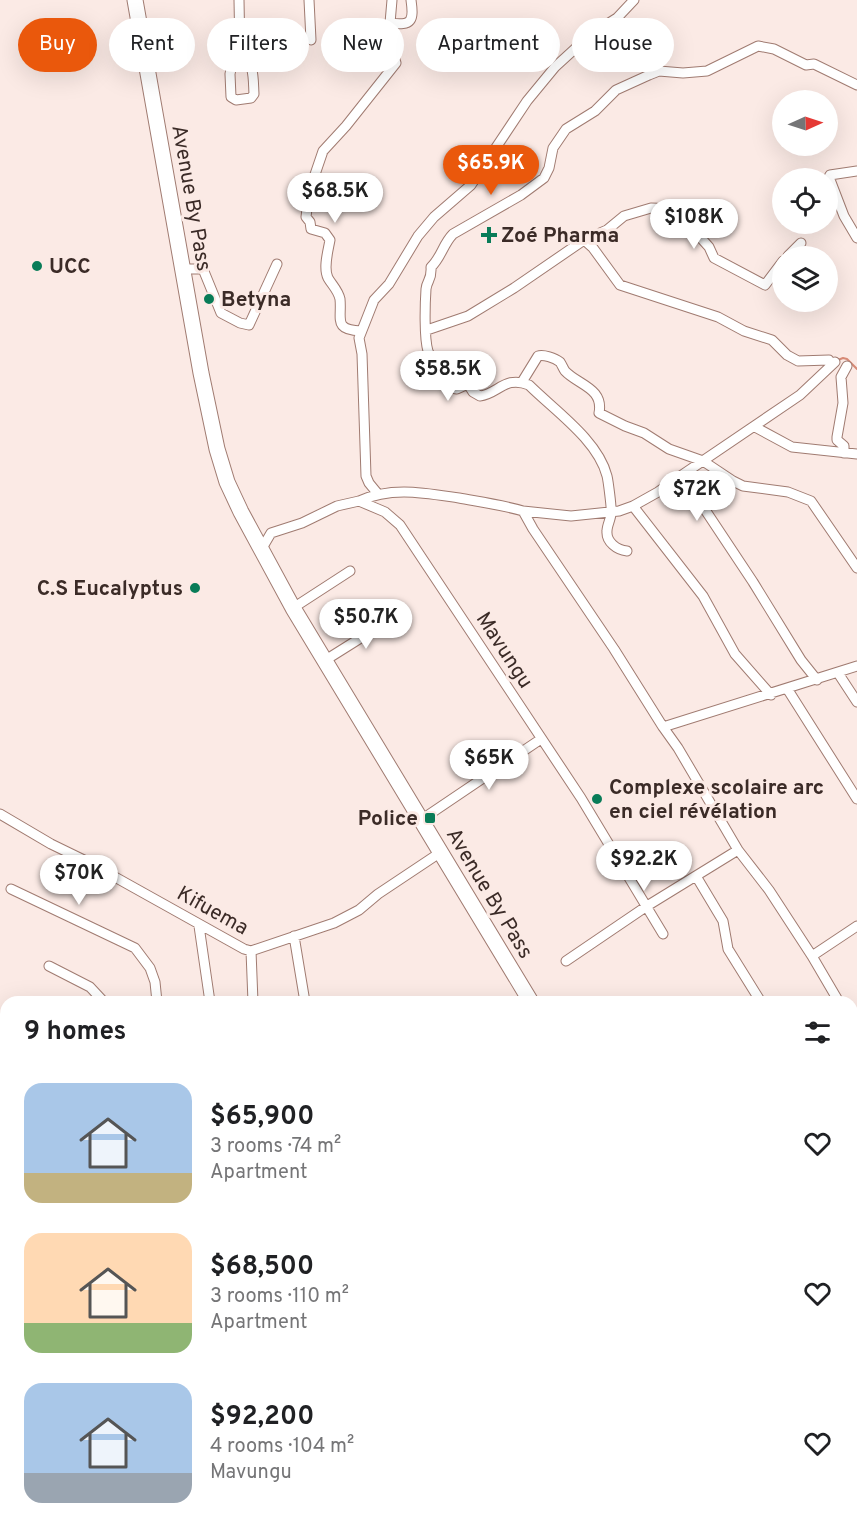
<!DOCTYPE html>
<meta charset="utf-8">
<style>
:root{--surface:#fff;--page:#f2f2f2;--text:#202124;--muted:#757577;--accent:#ea580c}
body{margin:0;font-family:Overpass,sans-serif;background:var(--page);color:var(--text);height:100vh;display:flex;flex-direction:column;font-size:22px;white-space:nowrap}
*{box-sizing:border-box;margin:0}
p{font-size:20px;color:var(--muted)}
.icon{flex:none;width:33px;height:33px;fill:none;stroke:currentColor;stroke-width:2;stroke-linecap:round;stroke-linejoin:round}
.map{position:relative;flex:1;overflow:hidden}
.sheet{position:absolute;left:0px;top:996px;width:858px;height:536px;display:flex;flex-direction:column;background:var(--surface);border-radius:18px 18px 0 0;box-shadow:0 6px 24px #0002}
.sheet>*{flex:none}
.hud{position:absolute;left:18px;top:18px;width:822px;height:54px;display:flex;gap:12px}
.needle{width:39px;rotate:87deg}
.fabs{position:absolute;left:772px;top:90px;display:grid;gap:12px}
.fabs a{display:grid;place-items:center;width:66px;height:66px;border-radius:50%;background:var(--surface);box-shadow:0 6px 24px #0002;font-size:30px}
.price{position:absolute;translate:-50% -51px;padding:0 14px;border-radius:21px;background:#fff;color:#222;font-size:20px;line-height:39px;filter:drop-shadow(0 2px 3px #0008)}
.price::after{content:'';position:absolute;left:50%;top:36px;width:18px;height:14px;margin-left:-9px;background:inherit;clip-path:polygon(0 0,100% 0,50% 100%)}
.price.active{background:var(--accent);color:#fff}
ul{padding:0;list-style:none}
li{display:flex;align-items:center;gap:18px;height:150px;padding:0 24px}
li span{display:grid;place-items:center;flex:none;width:168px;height:120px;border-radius:18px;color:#555}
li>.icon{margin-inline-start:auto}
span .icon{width:72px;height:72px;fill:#fffc;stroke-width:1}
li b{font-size:26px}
h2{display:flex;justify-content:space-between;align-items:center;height:72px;padding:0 24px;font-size:26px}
.chip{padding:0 21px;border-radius:27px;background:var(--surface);box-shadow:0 6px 24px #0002;font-size:21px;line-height:54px}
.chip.active{background:var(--accent);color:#fff}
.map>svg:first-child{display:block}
</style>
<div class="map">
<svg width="857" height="1531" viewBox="0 0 857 1531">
<rect width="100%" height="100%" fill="#fbeae5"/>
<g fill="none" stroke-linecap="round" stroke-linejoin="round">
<!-- stream -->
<path stroke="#d78a76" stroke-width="2" d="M838 360 843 358 847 359 857 369"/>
<defs>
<path id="minor" d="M239 0 240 54 232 64 230 74 231 97 236 100 251 98 254 94C253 79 255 62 240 54
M309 0 311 40
M392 0 390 23C412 26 414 21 411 0
M857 171 830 175 829 177 844 216 857 238
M584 240 593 248 620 285 718 317 744 331 772 340 787 355 798 361 829 360
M788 256 801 243
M182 269H203L221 313 240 323 249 325 277 264
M427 330 468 316 514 288 584 240 607 230 624 216 651 208 678 209 687 213 690 217 687 230 700 237 709 247 714 258 765 285 783 261
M361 331C333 330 342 319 340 299 338 290 332 285 328 278 323 268 328 251 330 240L325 233 311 229 310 222 306 217 309 192 323 151 346 126 396 63 390 44V23
M522 382 538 356C543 354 555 358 560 362 562 365 563 368 565 371 578 385 604 388 599 413L625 426 644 433 669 449 703 461 733 481 743 486 788 492 811 501 857 568
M755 427 792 447 857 454
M844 453V446L837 440V437L843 403 841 377 847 366
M682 475 800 395 835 362
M378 494 369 483 366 476 362 354 359 338 374 300 389 284 418 236 434 217 471 185 527 101 555 67 590 35 617 18 634 0
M359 501C392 486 425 493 459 498 481 502 502 505 523 511L533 529 614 649 663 727 678 748 738 850 769 890 812 956 839 1002
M633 506 703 596 735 654 771 695
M523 511 571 516 619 511 633 506 658 492 682 475 753 582 801 660 817 680
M261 550 271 533 302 523 337 506 359 501 385 512 400 525 581 798 663 934
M627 551C617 550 606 542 607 531 607 525 611 519 611 513 612 509 608 480 607 476 598 440 554 410 529 385 505 375 498 394 480 396L473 392 468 384 457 389 451 388C443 376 433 365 428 351 424 338 425 304 426 289 427 280 432 280 431 267 441 258 443 244 453 234L521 195 544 178 549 168 553 148 566 129 595 111 616 90 649 75 659 71 683 73 707 71 758 46 774 49 806 65 814 64 857 85
M293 608 350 571
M324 661 394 617
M838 673 857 702
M788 690 857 799
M663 727 857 666
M0 814 51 844 88 862 244 949 251 951 334 923 359 910 378 894 441 852
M421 820 541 739
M696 876 723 921 728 949 761 1002
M11 889 135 948 150 968 155 982 157 1002
M199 926 210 1002
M294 936 305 1002
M251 951 253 1002
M812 956 857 926
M566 961 647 906 738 850
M49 966 90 987 104 1002
M685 1002H694
M852 1024 857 1034
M852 1056 857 1053
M0 1199 6 1195
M852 1223 857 1221
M852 1293 857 1281
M0 1320 6 1318
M0 1398 6 1395
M0 1512 6 1509
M830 1526 831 1531
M154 1531 157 1526
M245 1531 249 1526
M332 1531 336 1526
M417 1531 421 1526
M503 1531 507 1526
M599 1531 600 1526
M640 1531 664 1526"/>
<path id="highway" d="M135 0 201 373 217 449 227 482 241 512 293 608 531 1002
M696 1526V1531"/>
</defs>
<!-- minor casing -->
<use href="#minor" stroke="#a07b71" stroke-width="11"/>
<!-- highway casing -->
<use href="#highway" stroke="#a07b71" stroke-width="17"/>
<!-- minor -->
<use href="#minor" stroke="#fff" stroke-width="9"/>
<!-- highway -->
<use href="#highway" stroke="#fff" stroke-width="15"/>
</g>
<!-- markers -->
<g fill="#097c58" stroke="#fbeae5" stroke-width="2">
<path d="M486 226h6v6h6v6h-6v6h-6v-6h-6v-6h6z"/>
<circle cx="37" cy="266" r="6"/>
<circle cx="209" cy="299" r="6"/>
<circle cx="195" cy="588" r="6"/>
<circle cx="597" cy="799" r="6"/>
<rect x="424" y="812" width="12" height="12" rx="3"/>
</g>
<g text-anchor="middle" stroke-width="6" stroke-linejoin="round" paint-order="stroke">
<!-- street labels -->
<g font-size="21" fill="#3b2b27" stroke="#fbeae5">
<text transform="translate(192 198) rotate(80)" y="7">Avenue By Pass</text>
<text transform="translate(505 650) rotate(57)" y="7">Mavungu</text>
<text transform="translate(490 893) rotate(59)" y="7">Avenue By Pass</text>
<text transform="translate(213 910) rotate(29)" y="7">Kifuema</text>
</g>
<!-- poi labels -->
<g font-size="21" font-weight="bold" fill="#3b2b27" stroke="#fbeae5" text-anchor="start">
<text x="501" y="242">Zoé Pharma</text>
<text x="49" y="273">UCC</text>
<text x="221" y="306">Betyna</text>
<text x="183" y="595" text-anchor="end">C.S Eucalyptus</text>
<text x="609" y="794">Complexe scolaire arc<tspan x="609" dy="24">en ciel révélation</tspan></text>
<text x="418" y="825" text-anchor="end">Police</text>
</g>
</g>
</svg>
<div class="fabs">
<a><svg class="needle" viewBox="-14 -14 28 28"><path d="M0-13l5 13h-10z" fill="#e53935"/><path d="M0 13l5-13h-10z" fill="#757577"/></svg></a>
<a><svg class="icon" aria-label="locate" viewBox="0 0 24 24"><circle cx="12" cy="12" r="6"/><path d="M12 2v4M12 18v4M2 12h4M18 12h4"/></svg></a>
<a><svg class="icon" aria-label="layers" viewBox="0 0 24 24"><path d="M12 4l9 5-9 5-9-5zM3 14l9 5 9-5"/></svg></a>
</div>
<b class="price active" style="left:491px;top:196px">$65.9K</b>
<b class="price" style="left:335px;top:224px">$68.5K</b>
<b class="price" style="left:694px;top:250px">$108K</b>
<b class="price" style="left:448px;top:402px">$58.5K</b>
<b class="price" style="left:697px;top:522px">$72K</b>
<b class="price" style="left:366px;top:650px">$50.7K</b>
<b class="price" style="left:489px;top:791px">$65K</b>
<b class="price" style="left:644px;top:892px">$92.2K</b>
<b class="price" style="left:79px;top:906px">$70K</b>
<div class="hud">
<a class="chip active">Buy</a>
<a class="chip">Rent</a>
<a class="chip">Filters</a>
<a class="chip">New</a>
<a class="chip">Apartment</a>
<a class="chip">House</a>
</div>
<section class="sheet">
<h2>9 homes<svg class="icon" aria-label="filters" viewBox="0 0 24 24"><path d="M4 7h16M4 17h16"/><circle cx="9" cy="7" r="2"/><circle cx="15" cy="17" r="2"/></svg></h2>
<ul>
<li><span style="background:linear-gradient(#a9c7e8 75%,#c2b280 0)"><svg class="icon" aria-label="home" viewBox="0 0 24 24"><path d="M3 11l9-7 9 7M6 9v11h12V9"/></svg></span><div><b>$65,900</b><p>3 rooms · 74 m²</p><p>Apartment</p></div><svg class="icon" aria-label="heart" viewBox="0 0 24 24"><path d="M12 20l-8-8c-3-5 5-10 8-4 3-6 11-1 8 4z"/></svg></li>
<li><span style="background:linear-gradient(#ffd9b3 75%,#8fb573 0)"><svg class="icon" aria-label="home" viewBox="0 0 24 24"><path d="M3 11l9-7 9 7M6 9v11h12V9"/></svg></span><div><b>$68,500</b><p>3 rooms · 110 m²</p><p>Apartment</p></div><svg class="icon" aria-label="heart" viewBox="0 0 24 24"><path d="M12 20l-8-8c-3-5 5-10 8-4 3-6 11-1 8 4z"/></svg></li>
<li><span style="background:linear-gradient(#a9c7e8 75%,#9aa5b1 0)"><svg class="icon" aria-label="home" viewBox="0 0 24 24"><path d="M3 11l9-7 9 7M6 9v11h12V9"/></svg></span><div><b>$92,200</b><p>4 rooms · 104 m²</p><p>Mavungu</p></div><svg class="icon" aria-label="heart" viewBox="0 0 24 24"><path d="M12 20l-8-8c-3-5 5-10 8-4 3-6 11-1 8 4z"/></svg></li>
</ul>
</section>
</div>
